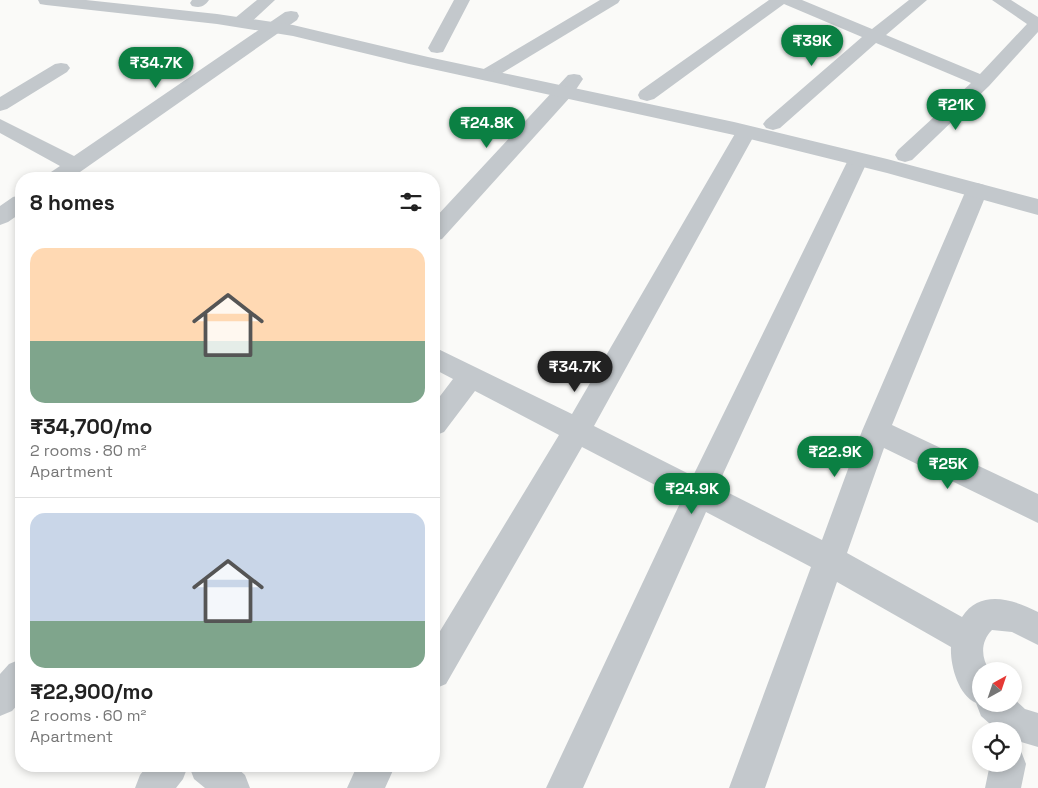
<!DOCTYPE html>
<meta charset="utf-8">
<style>
:root{--surface:#fff;--page:#f6f6f6;--text:#222;--muted:#767676;--line:#e0e0e0;--accent:#0b8043}
body{margin:0;font-family:"Space Grotesk",sans-serif;background:var(--page);color:var(--text);height:100vh;display:flex;flex-direction:column;font-size:19px;white-space:nowrap}
*{box-sizing:border-box;margin:0}
p{font-size:16px;color:var(--muted)}
.icon{flex:none;width:28px;height:28px;fill:none;stroke:currentColor;stroke-width:2;stroke-linecap:round;stroke-linejoin:round}
.map{position:relative;flex:1;overflow:hidden}
.details{position:absolute;left:15px;top:172px;width:425px;height:600px;display:flex;flex-direction:column;background:var(--surface);border-radius:20px;box-shadow:0 2px 8px #0003}
.details>*{flex:none}
.needle{width:32px;rotate:40deg}
.controls{position:absolute;left:972px;top:662px;display:grid;gap:10px}
.controls a{display:grid;place-items:center;width:50px;height:50px;border-radius:50%;background:var(--surface);box-shadow:0 2px 8px #0003;font-size:25px}
.price{position:absolute;translate:-50% -42px;padding:0 11px;border-radius:18px;background:var(--accent);color:#fff;font-size:16px;line-height:32px;filter:drop-shadow(0 1px 2px #0008)}
.price::after{content:'';position:absolute;left:50%;top:30px;width:15px;height:11px;margin-left:-8px;background:inherit;clip-path:polygon(0 0,100% 0,50% 100%)}
.price.active{background:#222;color:#fff}
ul{padding:0;list-style:none}
li{display:grid;align-content:center;gap:10px;height:265px;padding:0 15px}
li+li{border-top:1px solid var(--line)}
li span{display:grid;place-items:center;height:155px;border-radius:15px;color:#555}
li>.icon{margin-inline-start:auto}
span .icon{width:90px;height:90px;fill:#fffc;stroke-width:1}
li b{font-size:21px}
h2{display:flex;justify-content:space-between;align-items:center;height:60px;padding:0 15px;font-size:21px}
.map>svg:first-child{display:block}
</style>
<div class="map">
<svg width="1038" height="788" viewBox="0 0 1038 788">
<rect width="100%" height="100%" fill="#fafaf8"/>
<g fill="none" stroke-linecap="round" stroke-linejoin="round">
<!-- minor -->
<path fill="#c3c8cc" fill-rule="evenodd" d="M192 0H209C204 7 200 8 192 6L190 3Z
M257 0H275L247 26H235L233 22 235 18Z
M454 0H470L443 52 437 53 431 52 428 48Z
M600 0H620L618 3 494 78 488 79 482 78 479 74 482 70Z
M769 0H802L872 29 909 0H927L886 35 980 74 1027 24 992 0H1011L1038 17V32L989 86 912 160 905 162 898 160 895 155 898 150 971 83 876 43 780 128 773 130 766 128 763 124 766 120 862 37 784 4 654 99 647 101 640 99 638 95 640 91Z
M291 11 297 12 299 16 297 20 70 179H45L48 174 60 166 0 133V119L74 156 285 12Z
M61 63 67 64 70 68 67 72 7 109 0 111V97L55 64Z
M574 74 580 75 583 79 573 94 442 239 434 241V219L568 75Z
M746 126 753 128 756 132 594 426 693 476 848 160 851 155 858 153 865 155 868 160 717 487 822 540 862 431 966 190 970 185 977 183 984 185 988 190 892 425 1038 494V523L884 448 847 553 962 617C980 589 1013 599 1038 612V645L1012 632 992 630C980 642 981 658 990 671H981V704H1014V699L1025 709 1038 713V747L1014 740V731H998L981 716 976 703C958 695 950 665 951 647L837 582 765 788H729L811 567 706 512 583 788H546L682 499 582 447 446 684 434 689V641L559 435 475 391 444 432 434 436V404L453 379 434 369V347L572 414 736 132 739 128Z
M21 195V213L8 222 0 225V206L13 197Z
M21 659V701L12 711 0 716V674L9 664Z
M1014 749 1021 751 1026 764 1021 788H985L990 764H1014Z
M147 766H188L183 779 176 788H135L140 775Z
M189 766H235L245 775 250 788H205L194 779Z
M357 766H395L385 788H347Z"/>
<!-- tertiary -->
<path fill="#c3c8cc" fill-rule="evenodd" d="M38 0H86L217 14 293 25 428 57 734 122 887 159 1038 199V215L887 173 734 135 409 64 293 36 217 24 46 5 40 4Z"/>
</g>
</svg>
<div class="controls">
<a><svg class="needle" viewBox="-14 -14 28 28"><path d="M0-13l5 13h-10z" fill="#e53935"/><path d="M0 13l5-13h-10z" fill="#767676"/></svg></a>
<a><svg class="icon" aria-label="locate" viewBox="0 0 24 24"><circle cx="12" cy="12" r="6"/><path d="M12 2v4M12 18v4M2 12h4M18 12h4"/></svg></a>
</div>
<b class="price" style="left:812px;top:67px">₹39K</b>
<b class="price" style="left:156px;top:89px">₹34.7K</b>
<b class="price" style="left:956px;top:131px">₹21K</b>
<b class="price" style="left:487px;top:149px">₹24.8K</b>
<b class="price active" style="left:575px;top:393px">₹34.7K</b>
<b class="price" style="left:835px;top:478px">₹22.9K</b>
<b class="price" style="left:948px;top:490px">₹25K</b>
<b class="price" style="left:692px;top:515px">₹24.9K</b>
<section class="details">
<h2>8 homes<svg class="icon" aria-label="filters" viewBox="0 0 24 24"><path d="M4 7h16M4 17h16"/><circle cx="9" cy="7" r="2"/><circle cx="15" cy="17" r="2"/></svg></h2>
<ul>
<li><span style="background:linear-gradient(#ffd9b3 60%,#7fa58c 0)"><svg class="icon" aria-label="home" viewBox="0 0 24 24"><path d="M3 11l9-7 9 7M6 9v11h12V9"/></svg></span><div><b>₹34,700/mo</b><p>2 rooms · 80 m²</p><p>Apartment</p></div></li>
<li><span style="background:linear-gradient(#c9d6e8 70%,#7fa58c 0)"><svg class="icon" aria-label="home" viewBox="0 0 24 24"><path d="M3 11l9-7 9 7M6 9v11h12V9"/></svg></span><div><b>₹22,900/mo</b><p>2 rooms · 60 m²</p><p>Apartment</p></div></li>
</ul>
</section>
</div>
